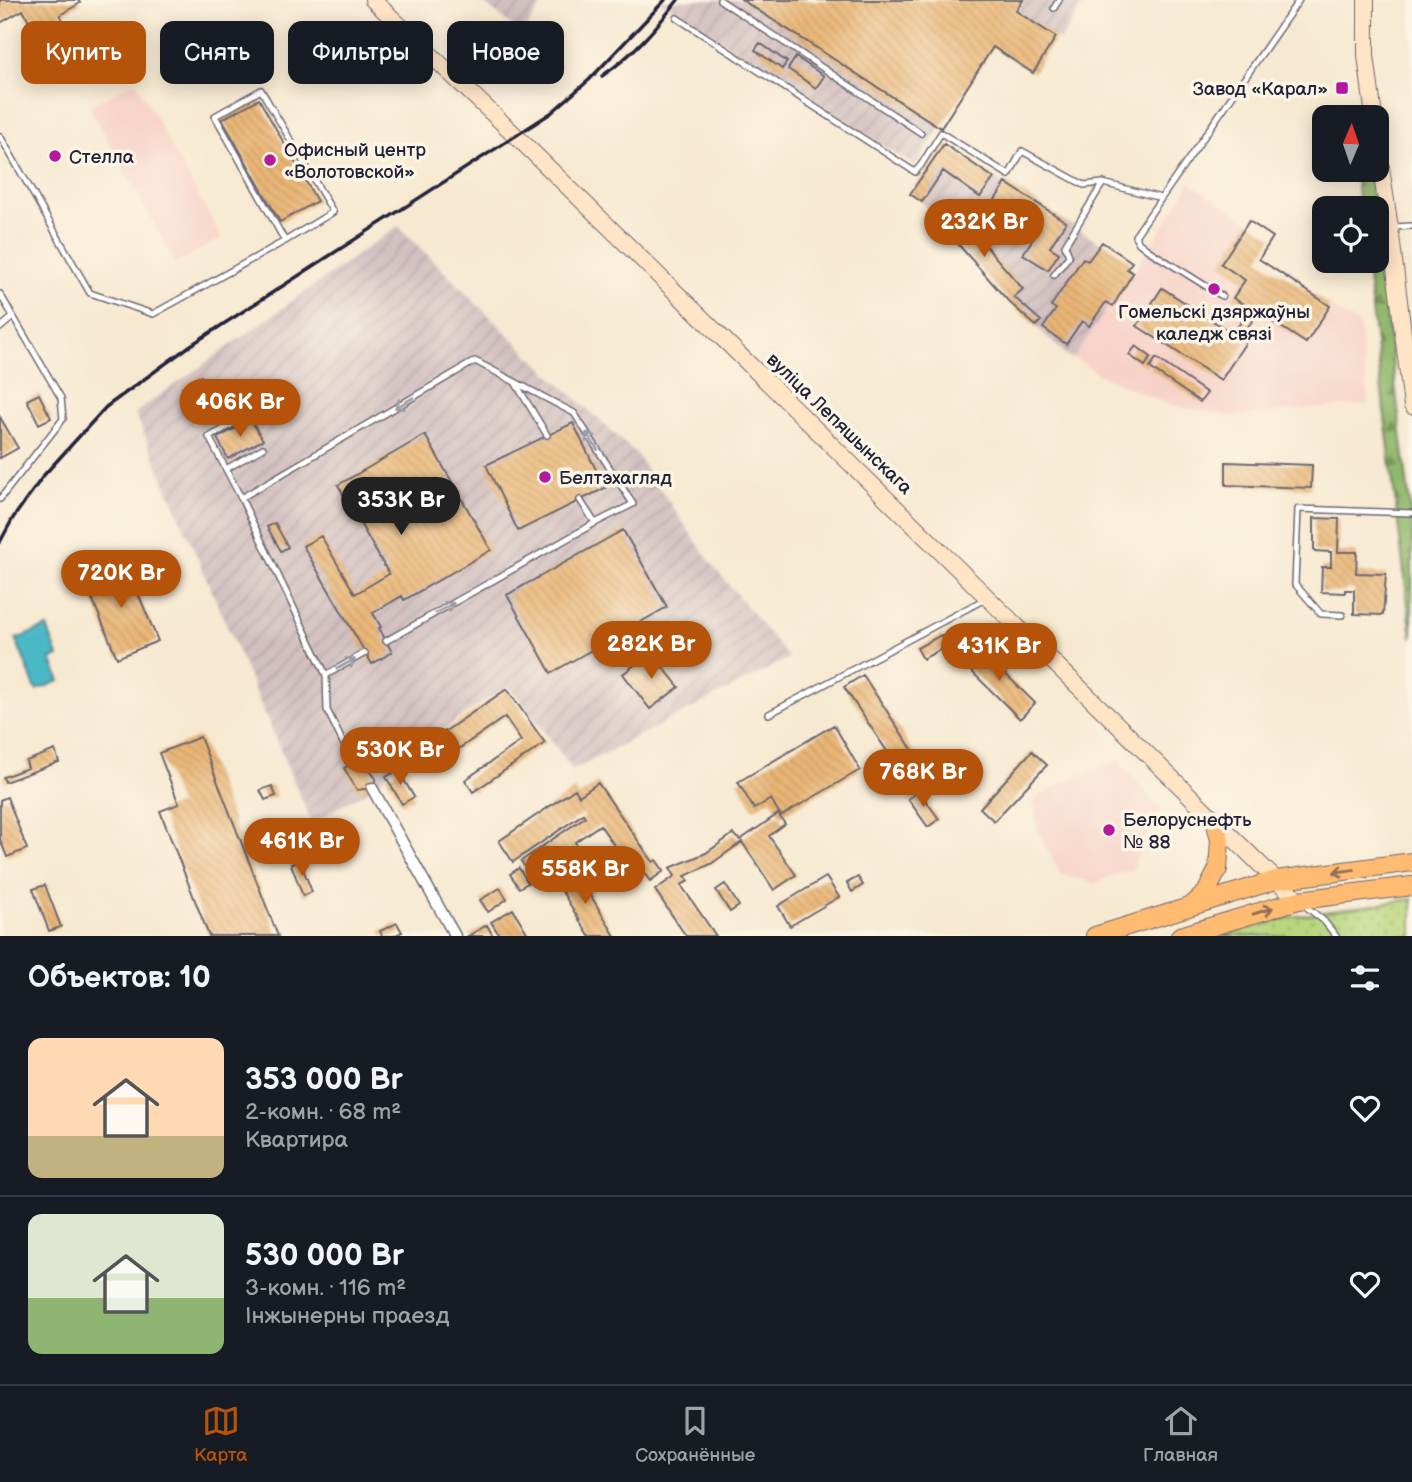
<!DOCTYPE html>
<html lang="ru">
<meta charset="utf-8">
<style>
:root{--surface:#171b24;--page:#242831;--text:#f1f3f6;--muted:#9ea1a6;--line:#363941;--accent:#b45309}
body{margin:0;font-family:"Balsamiq Sans",sans-serif;background:var(--page);color:var(--text);height:100vh;display:flex;flex-direction:column;font-size:26px;white-space:nowrap}
*{box-sizing:border-box;margin:0}
p{font-size:23px;color:var(--muted)}
.icon{flex:none;width:38px;height:38px;fill:none;stroke:currentColor;stroke-width:2;stroke-linecap:round;stroke-linejoin:round}
.map{position:relative;height:936px;overflow:hidden}
.drawer{display:flex;flex-direction:column;background:var(--surface);flex:1}
.drawer>*{flex:none}
.guide{position:absolute;left:21px;top:21px;width:700px;height:63px;display:flex;gap:14px}
.needle{width:46px;rotate:2deg}
.buttons{position:absolute;left:1312px;top:105px;display:grid;gap:14px}
.buttons a{display:grid;place-items:center;width:77px;height:77px;border-radius:14px;background:var(--surface);box-shadow:0 4px 18px #0003;font-size:35px}
.price{position:absolute;translate:-50% -60px;padding:0 16px;border-radius:24px;background:var(--accent);color:#fff;font-size:23px;line-height:46px;filter:drop-shadow(0 2px 4px #0008)}
.price::after{content:'';position:absolute;left:50%;top:42px;width:21px;height:16px;margin-left:-10px;background:inherit;clip-path:polygon(0 0,100% 0,50% 100%)}
.price.current{background:#222;color:#fff}
ul{padding:0;list-style:none}
li{display:flex;align-items:center;gap:21px;height:175px;padding:0 28px}
li+li{border-top:2px solid var(--line)}
li span{display:grid;place-items:center;flex:none;width:196px;height:140px;border-radius:14px;color:#555}
li>.icon{margin-inline-start:auto}
span .icon{width:84px;height:84px;fill:#fffc;stroke-width:1}
li b{font-size:30px}
h2{display:flex;justify-content:space-between;align-items:center;height:84px;padding:0 28px;font-size:30px}
.chip{padding:0 24px;border-radius:14px;background:var(--surface);box-shadow:0 4px 18px #0003;font-size:24px;line-height:63px}
.chip.current{background:var(--accent);color:#fff}
.tab-bar{display:flex;justify-content:space-around;align-items:center;height:98px;border-top:2px solid var(--line);background:var(--surface);font-size:19px;color:var(--muted)}
.tab-bar a{display:grid;justify-items:center;gap:4px}
.tab-bar .current{color:var(--accent)}
.map>svg:first-child{display:block}
</style>
<div class="map">
<svg width="1412" height="936" viewBox="0 0 1412 936">
<defs>
<pattern id="industrial-furrows" width="10" height="10" patternUnits="userSpaceOnUse" patternTransform="scale(1.75)"><rect width="10" height="10" fill="#d2bfc0"/><path d="M-1 1l2-2M0 10L10 0M9 11l2-2" fill="none" stroke="#b4a4a6"/></pattern>
<pattern id="grass-dots" width="8" height="8" patternUnits="userSpaceOnUse" patternTransform="scale(1.75)"><rect width="8" height="8" fill="#b9d77e"/><path d="M2 2h.1M6 6h.1" fill="none" stroke="#9fb86e" stroke-width="1.8" stroke-linecap="round"/></pattern>
<pattern id="forest-firs" width="22" height="20" patternUnits="userSpaceOnUse" patternTransform="scale(1.75)"><rect width="22" height="20" fill="#92b86d"/><path d="M5 1l3.5 6h-7zM16 11l3.5 6h-7z" fill="#77955b"/></pattern>
<pattern id="building-back-hatch" width="6" height="6" patternUnits="userSpaceOnUse" patternTransform="scale(1.75)"><rect width="6" height="6" fill="#eab676"/><path d="M-1 5l2 2M0 0l6 6M5-1l2 2" fill="none" stroke="#c89c67"/></pattern>
</defs>
<rect width="100%" height="100%" fill="#fcf5e5"/>
<filter id="ink" filterUnits="userSpaceOnUse"><feTurbulence type="fractalNoise" baseFrequency=".0143" numOctaves="2"/><feDisplacementMap in="SourceGraphic" scale="14" xChannelSelector="R" yChannelSelector="G"/><feConvolveMatrix kernelMatrix="1 2 1 2 8 2 1 2 1" color-interpolation-filters="sRGB"/></filter>
<filter id="wash" filterUnits="userSpaceOnUse"><feTurbulence type="fractalNoise" baseFrequency=".00686" numOctaves="4" result="noise"/><feDisplacementMap in="SourceGraphic" scale="28" xChannelSelector="R" yChannelSelector="G"/><feGaussianBlur stdDeviation="1.57" result="paint"/><feColorMatrix in="noise" values="0 0 0 0 0 0 0 0 0 0 0 0 0 0 0 0 0 1.4 0 .05"/><feComposite in="paint" operator="in"/></filter>
<g filter="url(#wash)">
<rect width="100%" height="100%" fill="#f7e9d1"/>
<!-- built -->
<path fill="#f7d1c8" d="M135 81 222 238 176 263 89 107Z
M1190 183 1273 237 1259 259 1359 325 1369 404 1231 416 1170 405 1100 375 1074 358 1109 304 1113 306Z
M1118 761 1161 809 1132 869 1095 883 1061 875 1037 830 1035 800 1065 781Z"/>
<!-- industrial -->
<path fill="url(#industrial-furrows)" d="M480 0H544L523 35Z
M659 0H1085L1060 41 1056 38 1033 73 993 47 915 166Z
M944 144 1004 185 1006 183 1100 243 1102 242 1132 262 1127 269 1133 273 1113 306 1109 305 1074 358 1069 357 1009 302 922 202 910 194Z
M398 226 529 355 636 454 711 563 789 658 573 770 520 700 507 686 425 742 372 788 312 823 135 413Z"/>
<!-- grass -->
<path fill="url(#grass-dots)" stroke="#6e7c5c" stroke-width="2" d="M1412 899V936H1220L1292 917Z"/>
<!-- forest -->
<path fill="url(#forest-firs)" stroke="#5a6d54" stroke-width="2" d="M1355 170H1369L1374 208H1359Z
M1377 237 1412 522V638L1366 261H1377Z"/>
<!-- water -->
<path fill="#4bb8c5" stroke="#366d80" stroke-width="2" d="M47 627 58 656 51 659 60 681 36 690 16 639Z"/>
<g id="blocks">
<!-- building -->
<path fill="url(#building-back-hatch)" d="M0 0H78L80 3 60 15 87 64 61 78 23 10 0 23Z
M742 0H1023L1016 11 1056 37 1033 73 993 47 941 128Z
M760 43 787 62 782 69 755 50Z
M796 57 824 76 816 88 788 69Z
M259 99 317 201 280 222 222 119Z
M944 144 994 178 980 197 943 171 922 202 910 194Z
M1006 183 1066 222 1050 247 1059 253 1048 270 1023 254 1036 234 991 206Z
M950 205 1023 289 1014 297 1041 321 1036 326 1009 302 935 218Z
M1249 221 1273 237 1259 259 1330 306 1306 343 1258 312 1240 339 1246 342 1221 380 1137 326 1162 288 1233 334 1250 308 1233 298 1245 280 1221 264Z
M1102 242 1132 262 1127 269 1133 273 1113 306 1106 302 1089 326 1082 321 1066 344 1043 328 1056 309 1051 306 1083 258 1088 261Z
M1136 346 1151 357 1145 366 1129 355Z
M1156 358 1207 393 1200 402 1150 368Z
M201 376 208 388 189 399 182 387Z
M39 394 51 418 39 424 27 400Z
M0 417 18 448 0 458Z
M251 420 263 440 228 459 217 438Z
M573 423 605 488 518 531 486 465Z
M425 435 491 550 404 600 402 596 373 613 381 627 379 628 392 652 372 664 303 546 321 536 355 594 389 574 338 485Z
M1226 462 1312 465 1311 488 1226 485Z
M1314 518 1339 519 1338 552H1357L1356 573 1386 574 1383 615 1354 614V590H1345V593L1321 592 1322 567H1331V552L1314 551Z
M275 523 288 547 281 551 267 527Z
M623 530 667 607 551 673 507 595Z
M125 562 158 641 117 658 84 579Z
M941 635 947 646 923 659 917 648Z
M978 647 1035 703 1020 719 963 663Z
M651 652 679 687 650 709 623 674Z
M863 675 927 772 909 784 844 687Z
M507 689 545 743 473 792 465 780 521 741 505 717 441 761 428 743Z
M834 725 860 770 781 816 771 799 754 809 738 782Z
M200 737 278 936H209L160 811 179 804 159 753Z
M379 739 391 758 370 770 376 779 372 788 357 790 344 768 368 754 365 748Z
M55 750 59 762 5 782 3 777 28 768 26 761Z
M1032 751 1047 765 994 821 980 808Z
M398 770 414 797 402 804 386 777Z
M598 783 653 862 656 860 664 871 650 881 642 870 635 875 600 825 575 842 579 848 542 873 538 867 529 873 521 861 585 817 583 814 513 862 499 841 575 789 579 796Z
M272 786 276 796 265 800 260 790Z
M919 791 939 819 928 827 908 799Z
M7 797 27 849 7 857 0 839V800Z
M778 814 785 824 769 836 796 875 774 890 742 842 711 864 685 876 689 881 681 885 716 936H686L655 890 675 876 670 868 706 853 733 834 740 840Z
M300 861 312 892 303 896 291 864Z
M519 868 528 883 519 888 510 874Z
M576 871 615 936H589L557 883Z
M826 877 839 897 790 926 778 906Z
M858 877 863 885 852 892 847 883Z
M725 884 739 906 730 912 716 890Z
M45 885 61 927 49 931 33 889Z
M500 888 507 899 488 912 480 900Z
M513 909 529 936H500L491 922Z
M397 923 402 932 394 936H382L380 931Z
M487 925 493 936H468Z"/>
</g>
</g>
<g filter="url(#ink)">
<use href="#blocks" fill-opacity="0" stroke="#6d6870" stroke-width="2"/>
<g fill="none" stroke-linecap="round" stroke-linejoin="round">
<defs>
<path id="lane" d="M720 0 921 133
M1054 8 1059 0
M677 18 915 172 921 165 941 133 1009 175 1022 151 1084 185 1103 183 1161 198
M0 136 90 293 153 314 285 241 333 212 261 90 215 116 285 241
M1393 227 1412 226
M1054 275 1069 256 1065 245 1103 183
M0 294 61 398 63 419 0 499
M1222 296 1148 250 1139 243 1135 236 1299 0
M0 328 13 317
M516 384 547 435
M246 417 209 437 241 498 326 675 327 710 353 763
M226 469 263 448
M241 498 475 361 574 413 633 504 595 523
M1342 615 1321 614 1295 584 1298 509 1412 513
M386 641 595 523 580 500
M326 675 365 653
M769 714 985 599
M1304 905 1324 921 1336 936"/>
<path id="street" d="M372 788 455 936"/>
<path id="secondary" d="M373 0 515 135 1276 880 1299 900
M1366 0V56L1374 117
M1377 141 1390 228 1412 406"/>
<path id="primary" d="M1192 905 1206 893 1218 869 1220 840 1215 820
M1095 936 1276 880 1412 862
M1180 936 1299 900 1412 886"/>
</defs>
<!-- lane casing -->
<use href="#lane" stroke="#6d6870" stroke-width="8"/>
<!-- street casing -->
<use href="#street" stroke="#6d6870" stroke-width="13"/>
<!-- secondary casing -->
<use href="#secondary" stroke="#6d6870" stroke-width="18"/>
<!-- primary casing -->
<use href="#primary" stroke="#6d6870" stroke-width="20"/>
<!-- lane -->
<use href="#lane" stroke="#fff" stroke-width="5"/>
<!-- street -->
<use href="#street" stroke="#fff" stroke-width="10"/>
<!-- secondary -->
<use href="#secondary" stroke="#ffe4c6" stroke-width="16"/>
<!-- primary -->
<use href="#primary" stroke="#ffbb71" stroke-width="18"/>
<!-- rail -->
<path stroke="#22223b" stroke-width="3.5" d="M602 76C632 56 656 28 678 0
M0 542 13 518 44 475 106 407 191 345 551 113 589 80 665 0"/>
</g>
<!-- one-way arrows -->
<defs><path id="oneway-shaft" d="M-6 0H5M1.5-3L5.5 0L1.5 3" fill="none" stroke-width="1.6" stroke-linecap="round" stroke-linejoin="round" transform="scale(1.75)"/></defs>
<g stroke="#9c9ca7">
<use href="#oneway-shaft" transform="translate(404 403) rotate(150)"/>
<use href="#oneway-shaft" transform="translate(592 441) rotate(-123)"/>
<use href="#oneway-shaft" transform="translate(445 608) rotate(-29)"/>
<use href="#oneway-shaft" transform="translate(346 664) rotate(-29)"/>
</g>
<g stroke="#906e56">
<use href="#oneway-shaft" transform="translate(1344 871) rotate(173)"/>
<use href="#oneway-shaft" transform="translate(1263 911) rotate(-17)"/>
</g>
</g>
<!-- markers -->
<g fill="#b5179e" stroke="#fcf5e5" stroke-width="2.5">
<rect x="1335" y="81" width="14" height="14" rx="3.5"/>
<circle cx="55" cy="156" r="7"/>
<circle cx="270" cy="160" r="7"/>
<circle cx="1214" cy="289" r="7"/>
<circle cx="545" cy="477" r="7"/>
<circle cx="1109" cy="830" r="7"/>
</g>
<g text-anchor="middle" stroke-width="7" stroke-linejoin="round" paint-order="stroke">
<!-- poi labels -->
<g font-size="19" fill="#22223b" stroke="#fcf5e5" text-anchor="start">
<text x="1328" y="95" text-anchor="end">Завод «Карал»</text>
<text x="284" y="156">Офисный центр<tspan x="284" dy="22">«Волотовской»</tspan></text>
<text x="69" y="163">Стелла</text>
<text x="1214" y="318" text-anchor="middle">Гомельскі дзяржаўны<tspan x="1214" dy="22">каледж связі</tspan></text>
<text x="559" y="484">Белтэхагляд</text>
<text x="1123" y="826">Белоруснефть<tspan x="1123" dy="22">№ 88</tspan></text>
</g>
<!-- street labels -->
<g font-size="19" fill="#22223b" stroke="#fcf5e5">
<text transform="translate(840 423) rotate(44)" y="7">вуліца Лепяшынскага</text>
</g>
</g>
</svg>
<div class="buttons">
<a><svg class="needle" viewBox="-14 -14 28 28"><path d="M0-13l5 13h-10z" fill="#e53935"/><path d="M0 13l5-13h-10z" fill="#9ea1a6"/></svg></a>
<a><svg class="icon" aria-label="locate" viewBox="0 0 24 24"><circle cx="12" cy="12" r="6"/><path d="M12 2v4M12 18v4M2 12h4M18 12h4"/></svg></a>
</div>
<b class="price" style="left:984px;top:259px">232K Br</b>
<b class="price" style="left:240px;top:439px">406K Br</b>
<b class="price current" style="left:401px;top:537px">353K Br</b>
<b class="price" style="left:121px;top:610px">720K Br</b>
<b class="price" style="left:651px;top:681px">282K Br</b>
<b class="price" style="left:999px;top:683px">431K Br</b>
<b class="price" style="left:400px;top:787px">530K Br</b>
<b class="price" style="left:923px;top:809px">768K Br</b>
<b class="price" style="left:302px;top:878px">461K Br</b>
<b class="price" style="left:585px;top:906px">558K Br</b>
<div class="guide">
<a class="chip current">Купить</a>
<a class="chip">Снять</a>
<a class="chip">Фильтры</a>
<a class="chip">Новое</a>
</div>
</div>
<section class="drawer">
<h2>Объектов: 10<svg class="icon" aria-label="filters" viewBox="0 0 24 24"><path d="M4 7h16M4 17h16"/><circle cx="9" cy="7" r="2"/><circle cx="15" cy="17" r="2"/></svg></h2>
<ul>
<li><span style="background:linear-gradient(#ffd9b3 70%,#c2b280 0)"><svg class="icon" aria-label="home" viewBox="0 0 24 24"><path d="M3 11l9-7 9 7M6 9v11h12V9"/></svg></span><div><b>353 000 Br</b><p>2-комн. · 68 m²</p><p>Квартира</p></div><svg class="icon" aria-label="heart" viewBox="0 0 24 24"><path d="M12 20l-8-8c-3-5 5-10 8-4 3-6 11-1 8 4z"/></svg></li>
<li><span style="background:linear-gradient(#dfe7d0 60%,#8fb573 0)"><svg class="icon" aria-label="home" viewBox="0 0 24 24"><path d="M3 11l9-7 9 7M6 9v11h12V9"/></svg></span><div><b>530 000 Br</b><p>3-комн. · 116 m²</p><p>Інжынерны праезд</p></div><svg class="icon" aria-label="heart" viewBox="0 0 24 24"><path d="M12 20l-8-8c-3-5 5-10 8-4 3-6 11-1 8 4z"/></svg></li>
</ul>
</section>
<nav class="tab-bar">
<a class="current"><svg class="icon" aria-label="map" viewBox="0 0 24 24"><path d="M3 6l6-2 6 2 6-2v14l-6 2-6-2-6 2zM9 4v14M15 6v14"/></svg>Карта</a>
<a><svg class="icon" aria-label="saved" viewBox="0 0 24 24"><path d="M7 4h10v16l-5-4-5 4z"/></svg>Сохранённые</a>
<a><svg class="icon" aria-label="home" viewBox="0 0 24 24"><path d="M3 11l9-7 9 7M6 9v11h12V9"/></svg>Главная</a>
</nav>
